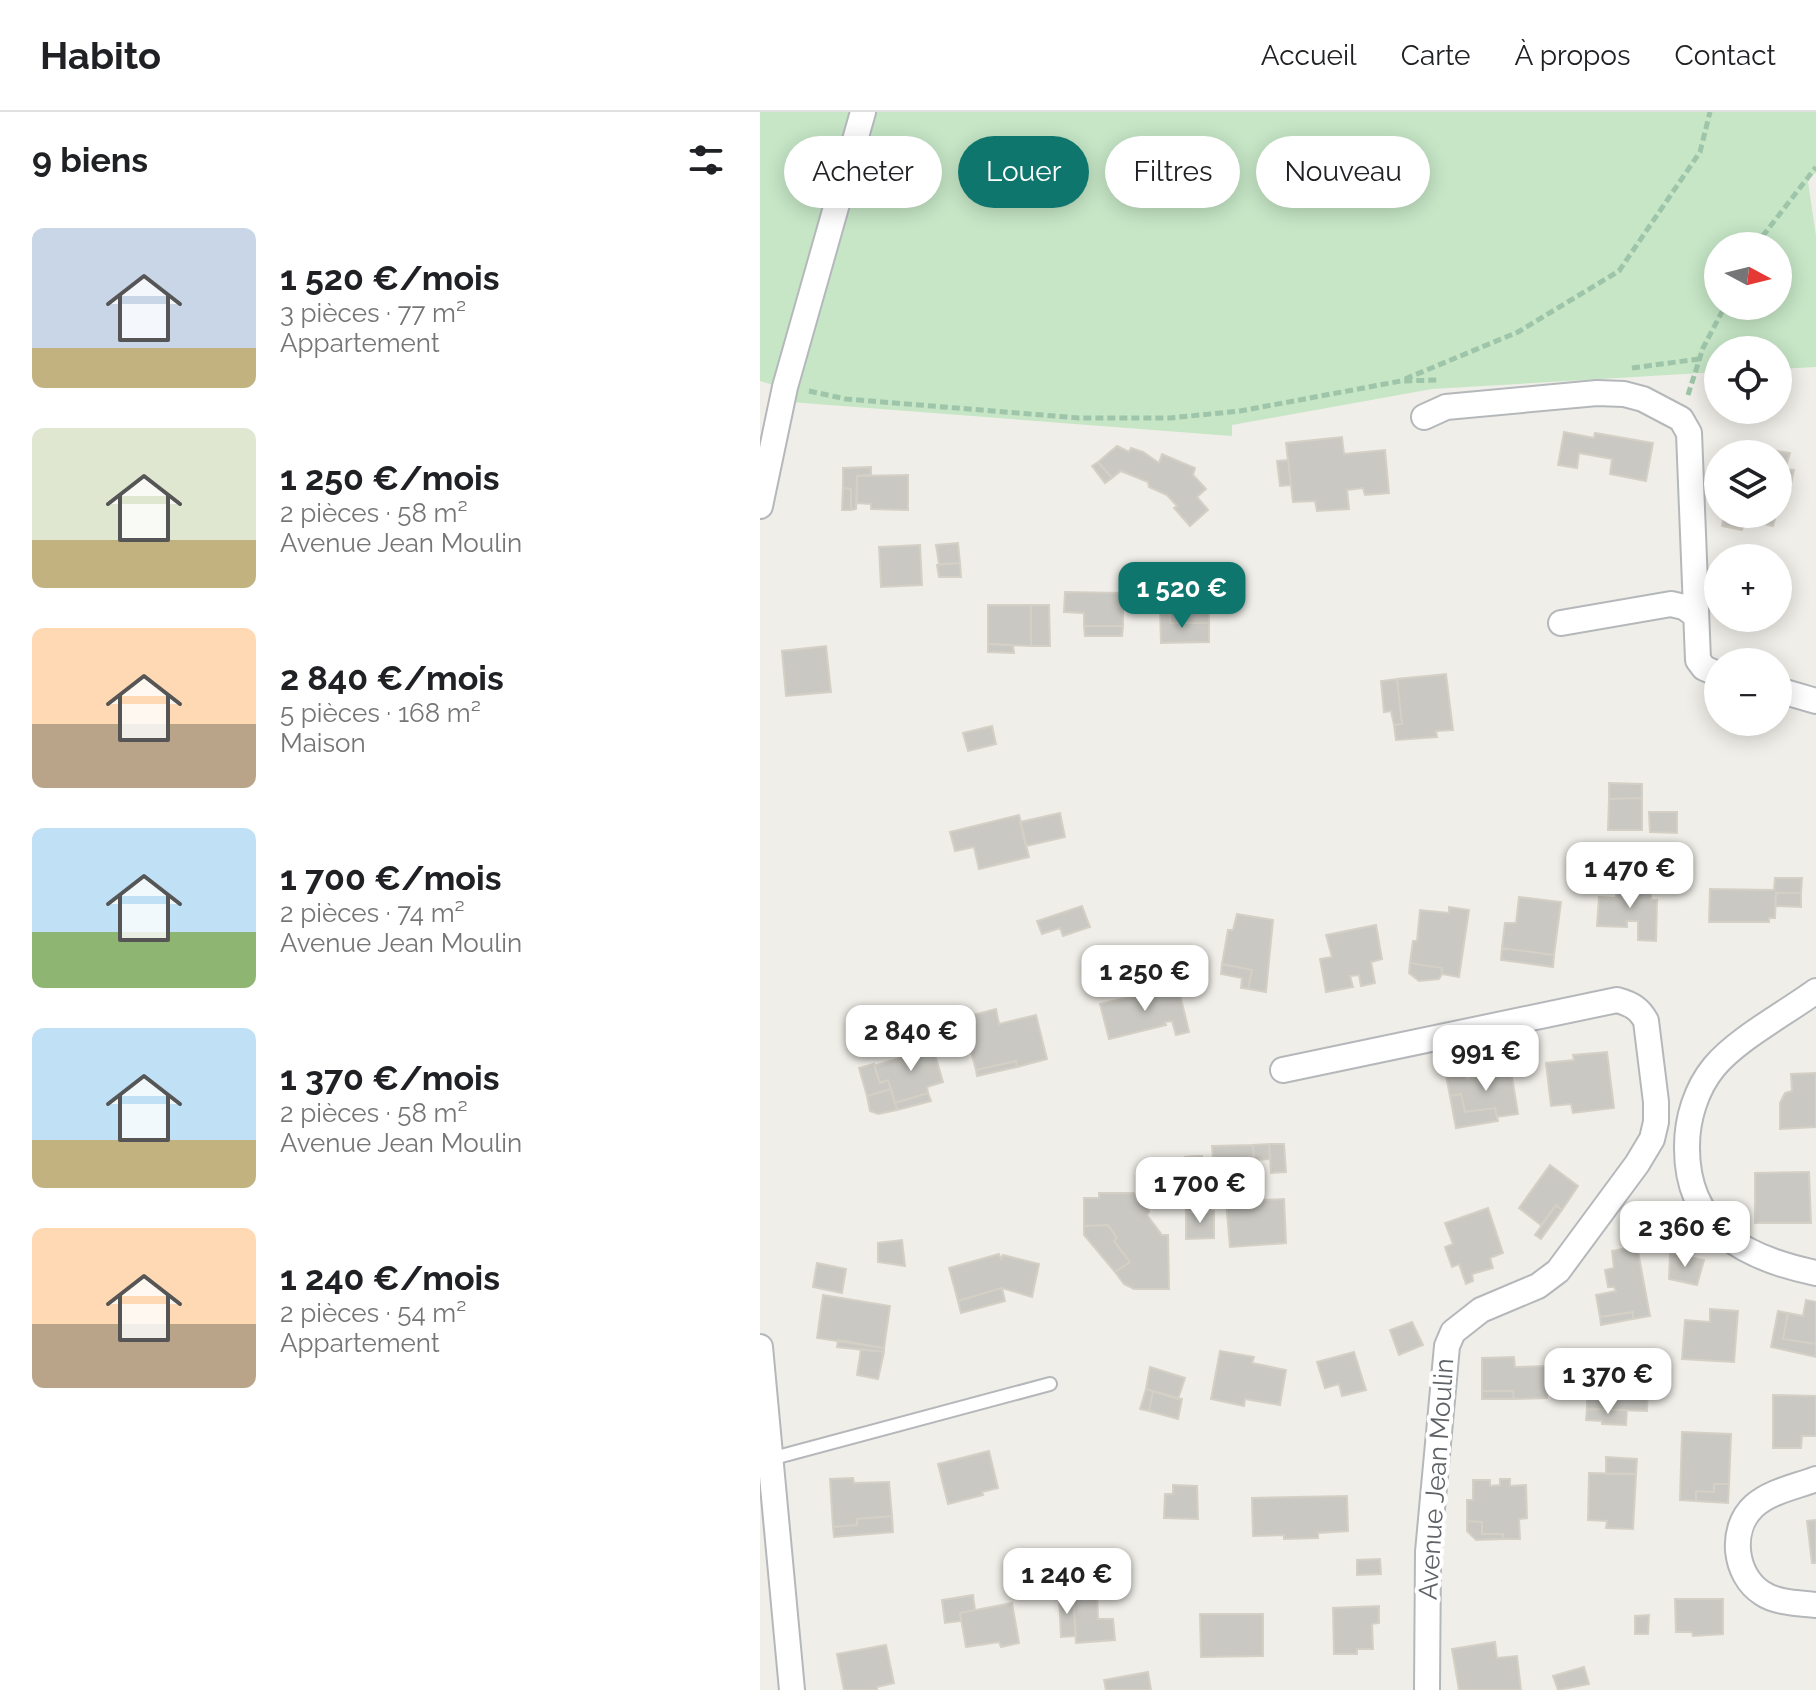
<!DOCTYPE html>
<html lang="fr">
<meta charset="utf-8">
<style>
:root{--surface:#fff;--page:#f2f2f2;--text:#202124;--muted:#757577;--line:#e0e0e0;--accent:#0f766e}
body{margin:0;font-family:Raleway,sans-serif;background:var(--page);color:var(--text);height:100vh;display:flex;flex-direction:column;font-size:30px;white-space:nowrap}
*{box-sizing:border-box;margin:0}
p{font-size:26px;color:var(--muted)}
.icon{flex:none;width:44px;height:44px;fill:none;stroke:currentColor;stroke-width:2;stroke-linecap:round;stroke-linejoin:round}
.map{position:relative;flex:1;overflow:hidden}
.panel{display:flex;flex-direction:column;background:var(--surface);width:760px}
.panel>*{flex:none}
.top-card{position:absolute;left:24px;top:24px;width:760px;height:72px;display:flex;gap:16px}
.needle{width:52px;rotate:97deg}
.controls{position:absolute;left:944px;top:120px;display:grid;gap:16px}
.controls a{display:grid;place-items:center;width:88px;height:88px;border-radius:50%;background:var(--surface);box-shadow:0 4px 20px #0003;font-size:40px}
.price{position:absolute;translate:-50% -68px;padding:0 18px;border-radius:16px;background:#fff;color:#222;font-size:26px;line-height:52px;filter:drop-shadow(0 2px 4px #0008)}
.price::after{content:'';position:absolute;left:50%;top:48px;width:24px;height:18px;margin-left:-12px;background:inherit;clip-path:polygon(0 0,100% 0,50% 100%)}
.price.on{background:var(--accent);color:#fff}
ul{padding:0;list-style:none}
li{display:flex;align-items:center;gap:24px;height:200px;padding:0 32px}
li span{display:grid;place-items:center;flex:none;width:224px;height:160px;border-radius:12px;color:#555}
li>.icon{margin-inline-start:auto}
span .icon{width:96px;height:96px;fill:#fffc;stroke-width:1}
li b{font-size:34px}
h2{display:flex;justify-content:space-between;align-items:center;height:96px;padding:0 32px;font-size:34px}
.chip{padding:0 28px;border-radius:36px;background:var(--surface);box-shadow:0 4px 20px #0003;font-size:28px;line-height:72px}
.chip.on{background:var(--accent);color:#fff}
header{display:flex;align-items:center;gap:48px;box-sizing:border-box;height:112px;padding:0 40px;background:var(--surface);border-bottom:2px solid var(--line)}
header strong{font-size:38px}
nav{display:flex;gap:44px;margin-inline-start:auto;font-size:28px}
main{display:flex;flex:1;min-height:0}
.map>svg:first-child{display:block}
</style>
<header>
<strong>Habito</strong>
<nav><a>Accueil</a><a>Carte</a><a>À propos</a><a>Contact</a></nav>
</header>
<main>
<section class="panel">
<h2>9 biens<svg class="icon" aria-label="filters" viewBox="0 0 24 24"><path d="M4 7h16M4 17h16"/><circle cx="9" cy="7" r="2"/><circle cx="15" cy="17" r="2"/></svg></h2>
<ul>
<li><span style="background:linear-gradient(#c9d6e8 75%,#c2b280 0)"><svg class="icon" aria-label="home" viewBox="0 0 24 24"><path d="M3 11l9-7 9 7M6 9v11h12V9"/></svg></span><div><b>1 520 €/mois</b><p>3 pièces · 77 m²</p><p>Appartement</p></div></li>
<li><span style="background:linear-gradient(#dfe7d0 70%,#c2b280 0)"><svg class="icon" aria-label="home" viewBox="0 0 24 24"><path d="M3 11l9-7 9 7M6 9v11h12V9"/></svg></span><div><b>1 250 €/mois</b><p>2 pièces · 58 m²</p><p>Avenue Jean Moulin</p></div></li>
<li><span style="background:linear-gradient(#ffd9b3 60%,#b9a48a 0)"><svg class="icon" aria-label="home" viewBox="0 0 24 24"><path d="M3 11l9-7 9 7M6 9v11h12V9"/></svg></span><div><b>2 840 €/mois</b><p>5 pièces · 168 m²</p><p>Maison</p></div></li>
<li><span style="background:linear-gradient(#bfe0f5 65%,#8fb573 0)"><svg class="icon" aria-label="home" viewBox="0 0 24 24"><path d="M3 11l9-7 9 7M6 9v11h12V9"/></svg></span><div><b>1 700 €/mois</b><p>2 pièces · 74 m²</p><p>Avenue Jean Moulin</p></div></li>
<li><span style="background:linear-gradient(#bfe0f5 70%,#c2b280 0)"><svg class="icon" aria-label="home" viewBox="0 0 24 24"><path d="M3 11l9-7 9 7M6 9v11h12V9"/></svg></span><div><b>1 370 €/mois</b><p>2 pièces · 58 m²</p><p>Avenue Jean Moulin</p></div></li>
<li><span style="background:linear-gradient(#ffd9b3 60%,#b9a48a 0)"><svg class="icon" aria-label="home" viewBox="0 0 24 24"><path d="M3 11l9-7 9 7M6 9v11h12V9"/></svg></span><div><b>1 240 €/mois</b><p>2 pièces · 54 m²</p><p>Appartement</p></div></li>
</ul>
</section>
<div class="map">
<svg width="1056" height="1578" viewBox="0 0 1056 1578">
<rect width="100%" height="100%" fill="#f0eee8"/>
<!-- green -->
<path fill="#c6e6c6" fill-rule="evenodd" d="M0 0H1056V61L1051 64 1048 70 1056 124V255L1018 257V238H958V260L672 277 472 313V324L30 290 13 273 0 269ZM958 134H1018V194H958Z"/>
<!-- building -->
<path fill="#c9c8c2" stroke="#d5d0c6" stroke-width="2" d="M804 320 834 326 835 321 893 331 886 369 850 362 852 347 819 341 817 356 798 353Z
M582 325 584 342 625 338 629 381 605 383 603 376 587 378 589 397 557 399 555 389 533 390 526 331Z
M357 334 369 340 371 336 383 340 399 351 402 342 435 356 433 363 446 377 437 385 448 398 430 414 414 396 417 394 407 383 389 375 388 370 361 359 352 366 338 350Z
M987 334 1030 341 1020 375 1024 376 1021 393 1018 394V342H986Z
M528 348 531 373 520 374 517 349Z
M338 350 352 366 345 371 332 354Z
M111 355V363L97 364 96 397 91 398V377L83 376V356Z
M1024 357 1034 358 1030 377 1020 375Z
M148 363V398L111 397V392L97 391V364Z
M83 376 91 377V398H82Z
M964 402H987L982 418 962 414Z
M987 402 1015 407 1013 414 985 408Z
M198 431 200 451 179 452 176 433Z
M160 433 162 473 121 475 119 435Z
M200 451 201 465H179L177 453Z
M409 460H448L449 511H410Z
M305 480 363 481V514H324V501L304 500Z
M228 493H271V534L228 532Z
M271 493H289L290 534H271Z
M409 494 410 511H449V530L401 531 400 495Z
M324 514H363L362 524H325Z
M228 532 253 533 254 541 228 540Z
M66 534 71 580 26 584 22 539Z
M686 562 693 618 676 619 677 625 636 628 634 613 642 612 637 567Z
M637 567 642 612 634 613 631 599 624 600 621 569Z
M232 614 236 632 208 639 203 621Z
M849 671 882 672V686L849 687Z
M882 686V718H848L849 687Z
M889 700H917V721L890 720Z
M300 701 305 725 266 734 260 710Z
M259 703 269 745 219 757 214 735 195 739 190 720Z
M1015 766H1042L1041 781H1016L1015 806H1009V810H949L950 777 1014 778Z
M857 772 891 774V788H897L896 829 878 828V809H867V815L837 814 839 785 856 786Z
M1016 781H1041V795L1015 794Z
M759 785 801 790 794 843 742 836 745 811H756Z
M322 794 330 815 303 824 300 816 282 822 277 809Z
M689 795 709 798 699 865 682 862V856L650 851 653 829H657L660 798 689 801Z
M477 802 513 808 506 880 488 877 492 858 462 852 468 818H473Z
M616 813 622 847 611 850 615 871 601 874 599 863 590 864 593 875 566 880 560 847 572 845 566 823Z
M742 836 794 843 793 855 741 848Z
M650 851 682 856V862L679 867 659 869 649 861Z
M462 852 492 858 488 877 481 876 482 866 461 862Z
M418 874 429 920 416 923 412 909 405 910 406 913 349 927 340 892Z
M236 897 239 912 276 903 287 947 257 955 256 949 216 958 202 906Z
M172 932 183 970 167 975 168 981 135 991 128 968 120 971 114 954 140 946 138 942Z
M847 940 854 996 813 1001 811 992 791 994 786 951 814 948 813 943Z
M256 949 257 955 217 964 216 958Z
M114 952 120 971 128 968 131 977 107 984 99 956Z
M751 959 758 1002 737 1005 735 996 705 1000 701 982 690 984 686 964 705 961 706 967Z
M1056 961V1015L1020 1017V991L1025 981 1032 979 1031 962Z
M131 977 137 998 118 1002 110 999 107 984Z
M168 981 171 989 137 998 135 991Z
M701 982 705 1000 735 996 738 1009 696 1016 690 984Z
M509 1032 510 1047 494 1048 493 1033Z
M509 1032H524L526 1060 511 1061Z
M493 1033 494 1048 453 1047 452 1034Z
M436 1044H442L441 1055H425V1045Z
M790 1053 818 1074 802 1098 796 1093 781 1113 759 1096Z
M1049 1060 1051 1111H995V1061Z
M339 1081H374L377 1089H384L388 1093 389 1100 387 1103 402 1123H408L409 1177H374L364 1172 355 1160 370 1150 354 1129 357 1126 348 1113 324 1114V1086H339Z
M451 1085 450 1100H426L425 1086Z
M524 1087 526 1131 470 1135 466 1090Z
M796 1093 802 1098 781 1127 775 1123Z
M728 1096 743 1141 730 1146 733 1156 712 1162 713 1169 706 1172 699 1152 692 1155 685 1135 693 1132 685 1111Z
M454 1099V1126L426 1127V1100Z
M348 1113 357 1126 354 1129 370 1150 355 1160 324 1123V1114Z
M142 1128 145 1154 118 1150V1131Z
M877 1134 890 1204 873 1207V1200L840 1205 836 1183 856 1179 854 1175H848L845 1158 854 1156 852 1139Z
M910 1141 944 1148 937 1173 909 1167Z
M239 1142 241 1147 243 1143 279 1152 272 1185 242 1176 198 1189 189 1156Z
M57 1151 86 1157 82 1181 53 1175Z
M242 1176 245 1189 201 1201 198 1189Z
M63 1183 130 1194 124 1236 57 1226Z
M1046 1188 1056 1190V1232L1023 1227 1028 1201 1043 1204Z
M950 1197 978 1199 974 1250 922 1247 925 1208 950 1210Z
M1018 1199 1028 1201 1023 1227 1056 1232V1245L1011 1235Z
M873 1200V1207L841 1213 840 1205Z
M652 1210 663 1233 639 1243 630 1218Z
M78 1228 124 1236V1240L77 1235Z
M101 1237 124 1240 118 1267 97 1263Z
M460 1239 494 1245 492 1251 526 1258 520 1293 485 1287 484 1294 451 1287Z
M594 1240 606 1278 582 1284 579 1272 565 1276 557 1250Z
M754 1245 755 1255 787 1254V1286L754 1287 753 1279H722V1246Z
M860 1249 889 1250 887 1299 827 1297V1262L859 1263Z
M828 1254 859 1255V1263L827 1262Z
M390 1255 425 1266 418 1287 386 1277Z
M386 1277 393 1279 389 1299 380 1297Z
M393 1279 422 1287 418 1307 389 1299Z
M722 1279H753L754 1287H722Z
M1013 1283 1056 1284V1324H1042L1041 1336H1013Z
M827 1297 867 1298 866 1313 842 1312V1309L826 1308Z
M922 1320 971 1322 969 1372H954V1380L936 1379V1389L920 1388Z
M229 1339 238 1376 222 1380 223 1383 188 1392 178 1352Z
M846 1345 877 1347 876 1362H846Z
M829 1361 876 1362 873 1417 846 1416 847 1409 828 1408Z
M93 1366 94 1371 129 1370 132 1404 97 1407V1413L73 1415 70 1367Z
M740 1367H750V1374L766 1373 767 1406 759 1407 760 1427H743V1422H722V1410L707 1409V1388H713V1368H730V1374L740 1373Z
M954 1372H969L968 1391 936 1389V1379L954 1380Z
M413 1373 437 1374 438 1407 404 1406 405 1382H413Z
M587 1384 588 1419 558 1421V1426L524 1427V1423L493 1424 492 1386Z
M132 1404 133 1420 74 1425 73 1415 97 1413V1407Z
M1056 1408V1451H1052L1047 1409Z
M707 1409 722 1410V1422H743V1427L716 1428 707 1419Z
M620 1447 621 1462 597 1463V1448Z
M337 1480 338 1507H353L355 1528 316 1531 313 1483Z
M213 1483 215 1498 200 1501 201 1509 185 1511 182 1488Z
M299 1483H313L316 1524 301 1525Z
M915 1487H963V1522L933 1524 932 1520H916Z
M252 1491 259 1531 241 1535 239 1530 206 1535 200 1501Z
M619 1494V1511L612 1512 613 1537H597V1542H574L573 1496Z
M440 1502H503V1544L441 1545Z
M889 1503 888 1522H875V1504Z
M735 1530 737 1546 757 1544 761 1578H699L692 1537Z
M126 1533 134 1571 117 1575V1578H84L77 1542Z
M824 1555 829 1572 798 1578 793 1564Z
M388 1560 391 1578H346L344 1568Z"/>
<g fill="none" stroke-linecap="round" stroke-linejoin="round">
<defs>
<path id="service" d="M10 1347 290 1272"/>
<path id="minor" d="M664 305 686 295 837 281 864 282 883 287 921 307 929 321 938 548 944 556 958 562
M0 394 25 275 103 0
M801 511 911 492 924 495 935 503
M1018 578 1056 589
M1056 879C1026 901 977 927 954 955 936 977 927 1007 927 1034 926 1116 984 1146 1056 1161
M523 958 857 888C871 892 879 896 886 909L896 990V1010L892 1027 877 1052 798 1159 778 1174 721 1198 693 1220 687 1234 668 1440 667 1578
M0 1235 32 1578
M1056 1367C1035 1375 1011 1379 994 1394 969 1417 974 1463 1002 1481 1016 1491 1040 1491 1056 1493"/>
</defs>
<!-- service casing -->
<use href="#service" stroke="#b5b8bb" stroke-width="16"/>
<!-- minor casing -->
<use href="#minor" stroke="#b5b8bb" stroke-width="28"/>
<!-- path -->
<path stroke="#9ec5a9" stroke-width="5" stroke-dasharray="8 4" stroke-linecap="butt" d="M995 134 1056 55
M872 256 939 247
M645 267 758 220 859 159 940 40 950 0
M49 279 86 287 319 306H410L480 299 641 269 679 268
M928 283 943 236 965 194"/>
<!-- service -->
<use href="#service" stroke="#fff" stroke-width="12"/>
<!-- minor -->
<use href="#minor" stroke="#fff" stroke-width="24"/>
</g>
<g text-anchor="middle" stroke-width="8" stroke-linejoin="round" paint-order="stroke">
<!-- street labels -->
<g font-size="26" fill="#5f6367" stroke="#fff">
<text transform="translate(676 1367) rotate(-86)" y="9">Avenue Jean Moulin</text>
</g>
</g>
</svg>
<div class="controls">
<a><svg class="needle" viewBox="-14 -14 28 28"><path d="M0-13l5 13h-10z" fill="#e53935"/><path d="M0 13l5-13h-10z" fill="#757577"/></svg></a>
<a><svg class="icon" aria-label="locate" viewBox="0 0 24 24"><circle cx="12" cy="12" r="6"/><path d="M12 2v4M12 18v4M2 12h4M18 12h4"/></svg></a>
<a><svg class="icon" aria-label="layers" viewBox="0 0 24 24"><path d="M12 4l9 5-9 5-9-5zM3 14l9 5 9-5"/></svg></a>
<a>+</a>
<a>−</a>
</div>
<b class="price on" style="left:422px;top:518px">1 520 €</b>
<b class="price" style="left:870px;top:798px">1 470 €</b>
<b class="price" style="left:385px;top:901px">1 250 €</b>
<b class="price" style="left:151px;top:961px">2 840 €</b>
<b class="price" style="left:726px;top:981px">991 €</b>
<b class="price" style="left:440px;top:1113px">1 700 €</b>
<b class="price" style="left:925px;top:1157px">2 360 €</b>
<b class="price" style="left:848px;top:1304px">1 370 €</b>
<b class="price" style="left:307px;top:1504px">1 240 €</b>
<div class="top-card">
<a class="chip">Acheter</a>
<a class="chip on">Louer</a>
<a class="chip">Filtres</a>
<a class="chip">Nouveau</a>
</div>
</div>
</main>
